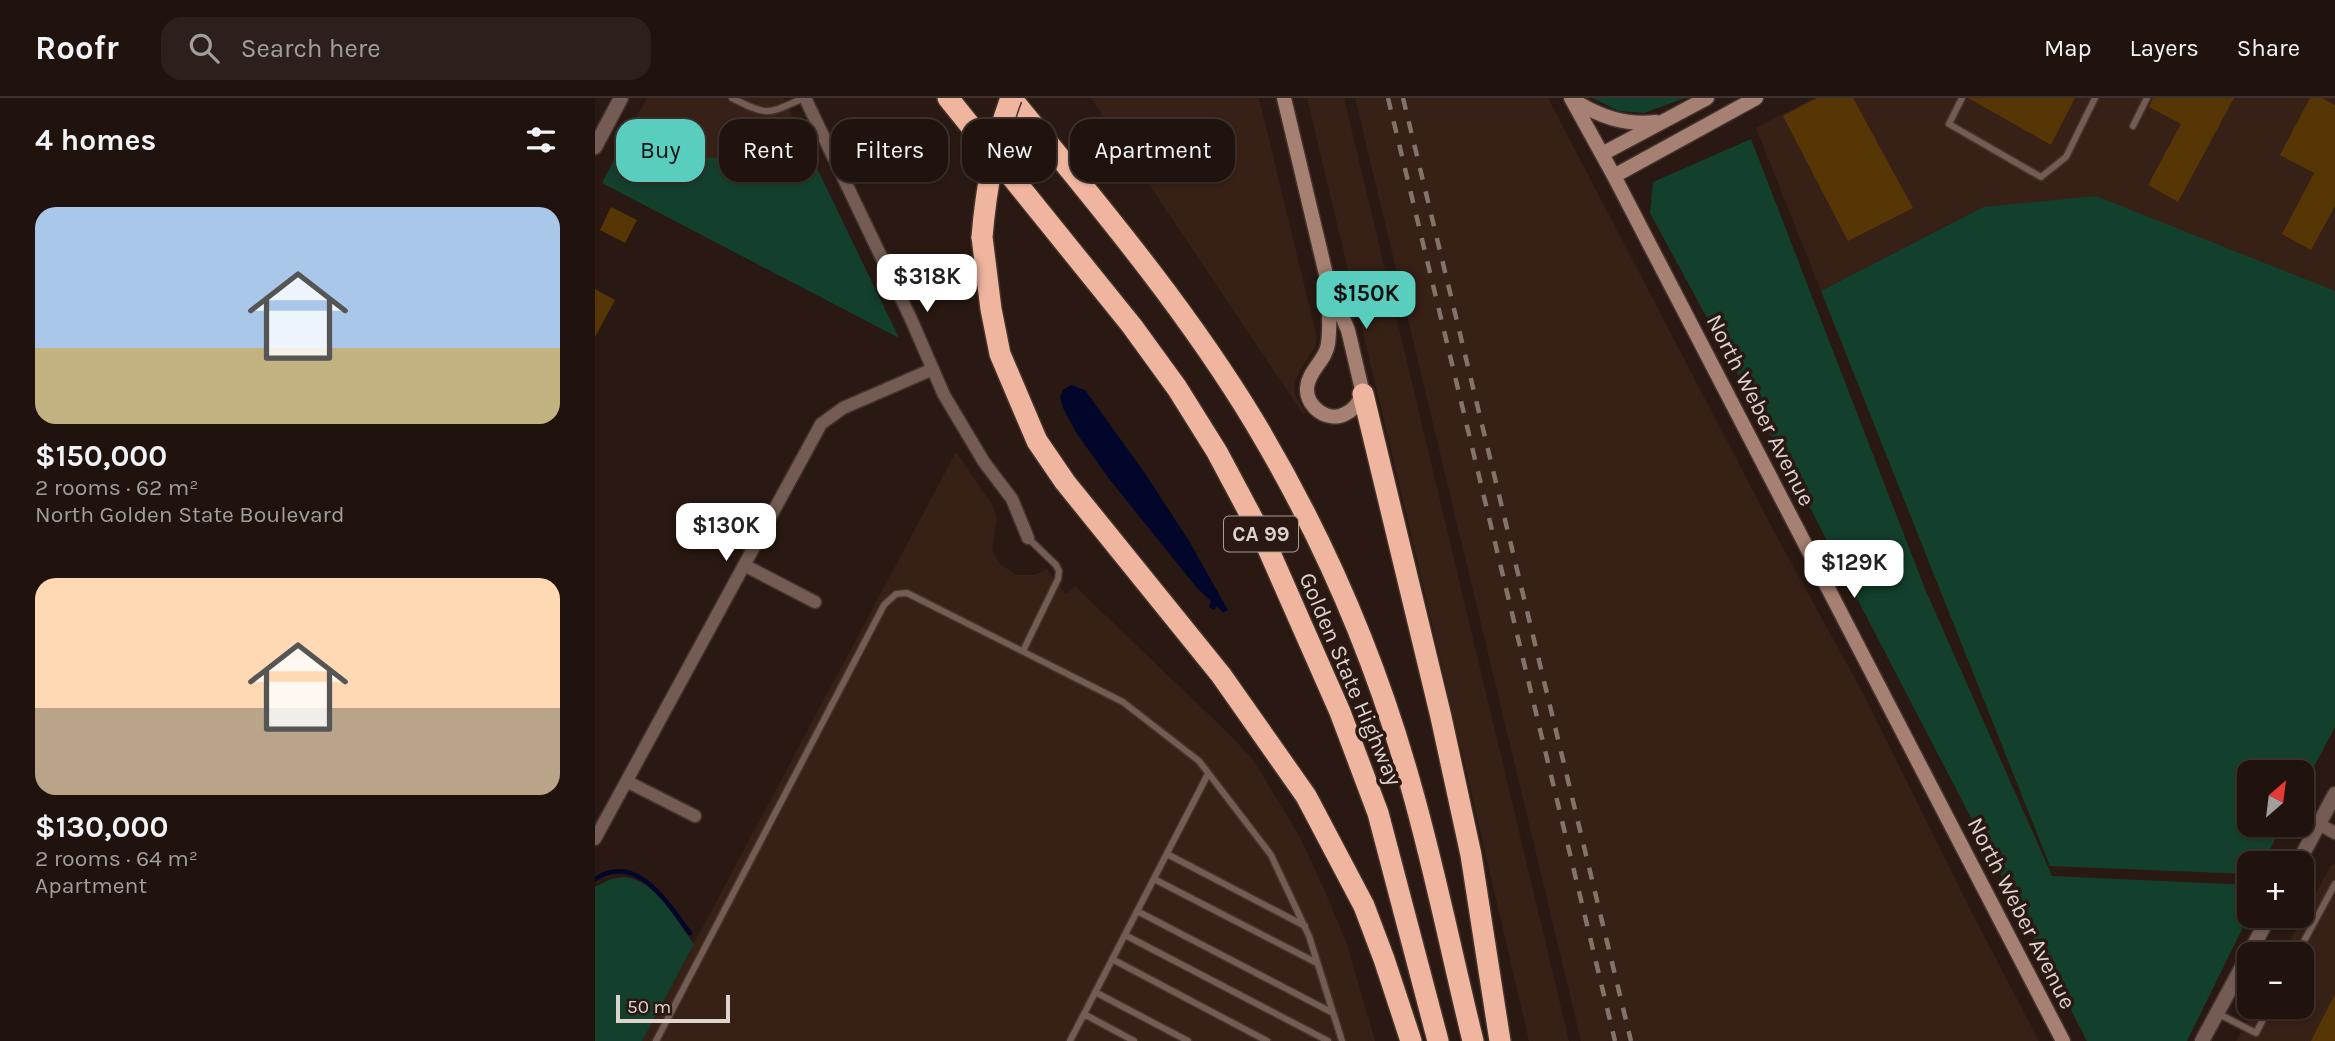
<!DOCTYPE html>
<meta charset="utf-8">
<style>
:root{--surface:#20130e;--page:#2d201c;--text:#f1f3f6;--muted:#a29e9e;--line:#3d322e;--accent:#59cebf}
body{margin:0;font-family:Karla,sans-serif;background:var(--page);color:var(--text);height:100vh;display:flex;flex-direction:column;font-size:26px;white-space:nowrap}
*{box-sizing:border-box;margin:0}
p{font-size:23px;color:var(--muted)}
.icon{flex:none;width:38px;height:38px;fill:none;stroke:currentColor;stroke-width:2;stroke-linecap:round;stroke-linejoin:round}
.map{position:relative;flex:1;overflow:hidden}
.panel{display:flex;flex-direction:column;background:var(--surface);width:595px}
.panel>*{flex:none}
.guide{position:absolute;left:21px;top:21px;width:665px;height:63px;display:flex;gap:14px}
.needle{width:46px;rotate:28deg}
.controls{position:absolute;left:1642px;top:662px;display:grid;gap:14px}
.controls a{display:grid;place-items:center;width:77px;height:77px;border-radius:14px;background:var(--surface);box-shadow:0 2px 5px #0004,0 0 0 2px var(--line);font-size:35px}
.scale{position:absolute;left:21px;bottom:18px;width:114px;box-sizing:border-box;padding-left:7px;border:4px solid #dfd3ce;border-top:0;font-size:19px;line-height:24px;white-space:nowrap;color:#dfd3ce;-webkit-text-stroke:5px #2a1912;paint-order:stroke}
.price{position:absolute;translate:-50% -60px;padding:0 16px;border-radius:14px;background:#fff;color:#222;font-size:23px;line-height:46px;filter:drop-shadow(0 2px 4px #0008)}
.price::after{content:'';position:absolute;left:50%;top:42px;width:21px;height:16px;margin-left:-10px;background:inherit;clip-path:polygon(0 0,100% 0,50% 100%)}
.price.active{background:var(--accent);color:#111}
ul{padding:0;list-style:none}
li{display:grid;align-content:center;gap:14px;height:371px;padding:0 35px}
li span{display:grid;place-items:center;height:217px;border-radius:21px;color:#555}
li>.icon{margin-inline-start:auto}
span .icon{width:126px;height:126px;fill:#fffc;stroke-width:1}
li b{font-size:30px}
h2{display:flex;justify-content:space-between;align-items:center;height:84px;padding:0 35px;font-size:30px}
.tag{padding:0 24px;border-radius:21px;background:var(--surface);box-shadow:0 2px 5px #0004,0 0 0 2px var(--line);font-size:24px;line-height:63px}
.tag.active{background:var(--accent);color:#111}
header{display:flex;align-items:center;gap:42px;box-sizing:border-box;height:98px;padding:0 35px;background:var(--surface);border-bottom:2px solid var(--line)}
header strong{font-size:33px}
nav{display:flex;gap:38px;margin-inline-start:auto;font-size:24px}
.search{width:490px;height:63px;background:var(--page);display:flex;align-items:center;gap:18px;box-sizing:border-box;padding:0 24px;border-radius:21px;color:var(--muted);font-size:26px}
main{display:flex;flex:1;min-height:0}
.map>svg:first-child{display:block}
</style>
<header>
<strong>Roofr</strong>
<div class="search"><svg class="icon" aria-label="search" viewBox="0 0 24 24"><circle cx="10" cy="10" r="6"/><path d="M15 15l6 6"/></svg>Search here</div>
<nav><a>Map</a><a>Layers</a><a>Share</a></nav>
</header>
<main>
<section class="panel">
<h2>4 homes<svg class="icon" aria-label="filters" viewBox="0 0 24 24"><path d="M4 7h16M4 17h16"/><circle cx="9" cy="7" r="2"/><circle cx="15" cy="17" r="2"/></svg></h2>
<ul>
<li><span style="background:linear-gradient(#a9c7e8 65%,#c2b280 0)"><svg class="icon" aria-label="home" viewBox="0 0 24 24"><path d="M3 11l9-7 9 7M6 9v11h12V9"/></svg></span><div><b>$150,000</b><p>2 rooms · 62 m²</p><p>North Golden State Boulevard</p></div></li>
<li><span style="background:linear-gradient(#ffd9b3 60%,#b9a48a 0)"><svg class="icon" aria-label="home" viewBox="0 0 24 24"><path d="M3 11l9-7 9 7M6 9v11h12V9"/></svg></span><div><b>$130,000</b><p>2 rooms · 64 m²</p><p>Apartment</p></div></li>
</ul>
</section>
<div class="map">
<svg width="1740" height="943" viewBox="0 0 1740 943">
<rect width="100%" height="100%" fill="#2a1912"/>
<!-- built -->
<path fill="#372016" d="M52 0H189L217 60H111L39 23Z
M496 0H664L721 236V247L701 280 699 288 700 296 710 315 708 316Z
M712 0H749L974 943H934L817 440Z
M760 0H953L1180 435 1270 599 1376 813 1444 943H986Z
M1218 0H1740V193L1388 109 1226 193 1161 30Z
M361 354 396 405 402 420 397 452 405 466 421 477H439L452 471 471 496 480 488 637 639 659 663 705 739 729 791 752 846 780 943H47Z
M1740 766V943H1641L1660 908H1706V856H1688L1736 767Z"/>
<!-- green -->
<path fill="#13402c" d="M997 0H1090L1049 15 1024 13Z
M39 23 111 60H217L304 240 7 85Z
M1156 41 1330 491 1457 778 1654 787V817L1592 943H1492L1213 406 1055 115 1058 84Z
M1501 98 1740 193V629L1706 693V674H1654V726H1688L1668 765H1654V776L1455 768 1226 193 1388 109Z
M30 779C63 784 80 821 99 846L47 943H0V789L16 781Z"/>
<!-- water -->
<path fill="#01062a" d="M476 287 490 292 549 374 594 443 633 512 628 515 622 508 619 512 614 509 616 503 602 490 515 382 482 336 468 310 465 299 468 292Z"/>
<g fill="none" stroke-linecap="round" stroke-linejoin="round">
<!-- stream -->
<path stroke="#01062a" stroke-width="4.5" d="M0 781C43 753 73 807 95 835"/>
</g>
<!-- building -->
<path fill="#573605" d="M1222 0H1258L1318 110 1253 143 1188 18Z
M1373 0H1480L1456 47Z
M1558 0H1639L1583 104 1553 87 1586 26 1554 9Z
M1715 0H1727L1740 7V108L1716 152 1687 136 1719 75 1685 57Z
M16 109 42 122 30 145 5 132Z
M0 191 20 202 0 239Z
M1740 896V943H1716Z"/>
<g fill="none" stroke-linecap="round" stroke-linejoin="round">
<defs>
<path id="service" d="M137 0C174 19 172 16 209 0
M1367 0 1354 26 1446 79 1471 59 1500 0
M1538 28 1552 0
M428 553 463 481 464 473 461 467 433 440
M572 756 710 828
M559 781 722 865
M542 813 738 915
M1696 817 1716 828
M530 837 733 943
M1702 856 1740 786
M517 861 672 943
M500 894 593 943
M1622 915 1661 935 1675 908
M489 916 539 943
M61 943 289 507 301 496 312 495 528 604 604 663 676 757 714 838 747 943
M475 943 613 676"/>
<path id="minor" d="M210 0 316 221 349 297 389 364 417 401 433 440
M149 467 220 504
M33 684 100 718
M1724 726 1740 735
M0 741 226 326 248 310 338 271"/>
<path id="tertiary" d="M0 49 26 0
M1703 765 1740 696
M1607 943 1675 817"/>
<path id="secondary" d="M689 0 733 185 753 232 768 296C764 305 759 312 750 316 733 325 711 309 712 290 713 273 731 262 733 246 736 226 733 204 733 185
M976 0 1019 78 1468 943
M978 2C1004 18 1030 28 1061 24
M1007 56 1112 0
M1019 78 1161 0"/>
<path id="motorway" d="M353 0 537 228 582 290 622 354 671 446 745 614 783 715 843 943
M416 0C502 105 590 209 660 325 727 437 781 562 816 688 840 772 857 858 878 943
M387 139 396 211 405 256 442 343 470 384 626 577 711 698 769 808 789 861 816 943
M768 296 846 619 876 757 905 943"/>
</defs>
<!-- service casing -->
<use href="#service" stroke="#43332c" stroke-width="9"/>
<!-- minor casing -->
<use href="#minor" stroke="#43332c" stroke-width="15"/>
<!-- tertiary casing -->
<use href="#tertiary" stroke="#43332c" stroke-width="17"/>
<!-- secondary casing -->
<use href="#secondary" stroke="#43332c" stroke-width="17"/>
<!-- motorway casing -->
<use href="#motorway" stroke="#43332c" stroke-width="24"/>
<!-- service -->
<use href="#service" stroke="#745c54" stroke-width="6"/>
<!-- minor -->
<use href="#minor" stroke="#745c54" stroke-width="12"/>
<!-- tertiary -->
<use href="#tertiary" stroke="#745c54" stroke-width="14"/>
<!-- secondary -->
<use href="#secondary" stroke="#a68072" stroke-width="14"/>
<!-- motorway -->
<use href="#motorway" stroke="#efb59f" stroke-width="21"/>
<!-- rail -->
<path stroke="#82736d" stroke-width="4.5" stroke-dasharray="12 12" stroke-linecap="butt" d="M793 0 1020 943
M808 0 1036 943"/>
<defs>
<path id="motorway-bridge" d="M387 139C391 91 399 45 416 0"/>
</defs>
<!-- motorway-bridge casing -->
<use href="#motorway-bridge" stroke="#43332c" stroke-width="24" stroke-linecap="butt"/>
<!-- motorway-bridge -->
<use href="#motorway-bridge" stroke="#efb59f" stroke-width="21"/>
</g>
<g text-anchor="middle" stroke-width="7" stroke-linejoin="round" paint-order="stroke">
<!-- shield labels -->
<rect fill="#2a1912" stroke="#a99b96" stroke-width="2" x="629" y="418.5" width="74" height="35" rx="5"/>
<g font-size="21" font-weight="bold" fill="#dfd3ce">
<text x="666" y="443">CA 99</text>
</g>
<!-- street labels -->
<g font-size="23" fill="#dfd3ce" stroke="#2a1912">
<text transform="translate(1166 312) rotate(63)" y="8">North Weber Avenue</text>
<text transform="translate(756 581) rotate(67)" y="8">Golden State Highway</text>
<text transform="translate(1427 815) rotate(63)" y="8">North Weber Avenue</text>
</g>
</g>
</svg>
<div class="controls">
<a><svg class="needle" viewBox="-14 -14 28 28"><path d="M0-13l5 13h-10z" fill="#e53935"/><path d="M0 13l5-13h-10z" fill="#a29e9e"/></svg></a>
<a>+</a>
<a>−</a>
</div>
<div class="scale">50 m</div>
<b class="price" style="left:332px;top:216px">$318K</b>
<b class="price active" style="left:771px;top:233px">$150K</b>
<b class="price" style="left:131px;top:465px">$130K</b>
<b class="price" style="left:1259px;top:502px">$129K</b>
<div class="guide">
<a class="tag active">Buy</a>
<a class="tag">Rent</a>
<a class="tag">Filters</a>
<a class="tag">New</a>
<a class="tag">Apartment</a>
</div>
</div>
</main>
